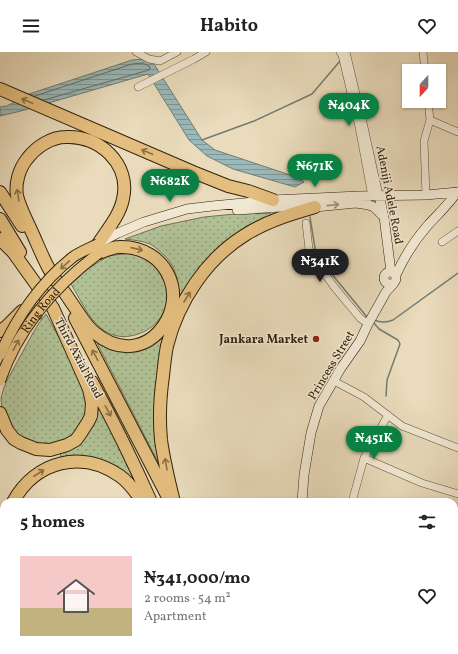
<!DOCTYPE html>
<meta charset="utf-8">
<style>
:root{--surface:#fff;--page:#f2f2f2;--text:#222;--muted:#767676;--accent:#0b8043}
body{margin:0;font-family:Vollkorn,serif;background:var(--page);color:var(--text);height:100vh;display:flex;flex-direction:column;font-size:15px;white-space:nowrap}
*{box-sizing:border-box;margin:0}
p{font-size:13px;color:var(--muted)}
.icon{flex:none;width:22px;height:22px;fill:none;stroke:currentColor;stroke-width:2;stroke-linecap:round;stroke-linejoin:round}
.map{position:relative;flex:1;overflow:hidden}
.sheet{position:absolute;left:0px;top:446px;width:458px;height:156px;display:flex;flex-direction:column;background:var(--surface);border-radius:12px 12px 0 0;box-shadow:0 1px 3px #0004}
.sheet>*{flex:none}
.needle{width:26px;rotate:201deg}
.fabs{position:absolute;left:402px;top:12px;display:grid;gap:8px}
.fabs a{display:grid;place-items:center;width:44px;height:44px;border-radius:0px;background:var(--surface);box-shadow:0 1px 3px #0004;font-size:20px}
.price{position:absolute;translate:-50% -34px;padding:0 9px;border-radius:14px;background:var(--accent);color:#fff;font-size:13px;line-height:26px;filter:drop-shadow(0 1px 2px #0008)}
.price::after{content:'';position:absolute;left:50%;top:24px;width:12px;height:9px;margin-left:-6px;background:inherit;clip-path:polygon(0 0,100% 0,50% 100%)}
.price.on{background:#222;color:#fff}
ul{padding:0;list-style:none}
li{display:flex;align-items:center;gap:12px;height:100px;padding:0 20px}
li span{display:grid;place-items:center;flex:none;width:112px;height:80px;border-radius:0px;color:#555}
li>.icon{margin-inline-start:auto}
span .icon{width:48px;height:48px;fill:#fffc;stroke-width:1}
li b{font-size:17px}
h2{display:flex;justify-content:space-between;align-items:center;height:48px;padding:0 20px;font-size:17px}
header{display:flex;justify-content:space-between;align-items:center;height:52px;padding:0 20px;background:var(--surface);font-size:18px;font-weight:700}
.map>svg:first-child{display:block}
</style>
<header><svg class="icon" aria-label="menu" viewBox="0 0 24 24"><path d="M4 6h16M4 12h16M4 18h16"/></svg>Habito<svg class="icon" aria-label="heart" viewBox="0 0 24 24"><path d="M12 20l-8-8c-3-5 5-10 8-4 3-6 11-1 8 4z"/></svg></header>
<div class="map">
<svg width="458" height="602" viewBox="0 0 458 602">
<defs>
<pattern id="grass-dots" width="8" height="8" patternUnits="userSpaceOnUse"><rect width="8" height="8" fill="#b0c195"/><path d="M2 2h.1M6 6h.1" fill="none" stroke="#909c78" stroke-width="1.8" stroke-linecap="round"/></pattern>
<pattern id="water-rules" width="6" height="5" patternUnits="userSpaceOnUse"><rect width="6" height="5" fill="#9ab9b9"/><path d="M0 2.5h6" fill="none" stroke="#7e9695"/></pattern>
</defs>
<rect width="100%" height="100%" fill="#e9dbbb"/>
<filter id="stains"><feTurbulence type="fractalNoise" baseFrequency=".005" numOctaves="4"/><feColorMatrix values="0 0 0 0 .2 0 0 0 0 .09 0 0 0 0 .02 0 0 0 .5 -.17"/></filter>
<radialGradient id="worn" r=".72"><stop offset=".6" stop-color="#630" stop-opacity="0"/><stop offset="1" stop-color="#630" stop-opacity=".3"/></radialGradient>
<!-- grass -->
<path fill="url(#grass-dots)" stroke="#707251" d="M270 161 271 164 248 175 233 184 220 195 207 208 179 251C179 233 178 218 165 204 160 200 156 195 150 192 143 189 133 188 125 187L161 174 204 165 235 162Z
M123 202C126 202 130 201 132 202 137 203 142 205 147 208 182 228 170 278 130 284 121 286 109 283 102 277 88 266 80 247 71 232L89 216 108 204Z
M46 262 80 324 87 353 85 365 75 380 70 384 59 390 48 392H41L29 390 14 380 2 359 1 346 4 335 10 323 33 281 39 271Z
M163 285 165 288 159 412 97 291C101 293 106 296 112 298 129 302 149 296 163 285Z
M101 357 134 428C114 409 88 400 61 405L60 400C82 388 90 386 97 359Z"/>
<!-- water -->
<path fill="url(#water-rules)" stroke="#707d74" d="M143 7 154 12 202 88 215 98 290 123 304 130 295 135 233 117 207 104 189 88 148 22 21 59 0 64V55L7 54 29 42 132 8Z"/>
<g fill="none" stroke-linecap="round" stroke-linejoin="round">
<!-- shore -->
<path stroke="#666e63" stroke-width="1" d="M35 44 132 12 143 11 150 15 149 18 44 48"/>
<!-- stream -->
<path stroke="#707d74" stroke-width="1.5" d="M202 88 254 69 312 42 340 9
M310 165 315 196 326 215 367 265
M374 268C381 271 386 271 393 268L458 221
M373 270 379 277 398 288 400 292 387 328 386 344"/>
<defs>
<path id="street" d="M136 0 149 7 160 9 177 0
M340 0 342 3 359 75 372 144
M346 0 364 75 379 143
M423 0 425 19
M138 35 194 7 206 0
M430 68 458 80
M426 143 424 89 430 68 428 49
M306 171 309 197 319 214 335 236 360 266 368 272
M442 190 458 179
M334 329 364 345 402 374 458 396
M364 406 422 431 458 442
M352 450 364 406 388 363
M454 485 458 479
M454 516 458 518"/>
<path id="secondary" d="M379 143 384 165 391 220
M237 158 281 155H315L356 151 369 153 374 155 384 165
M99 191 118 181 144 170 187 157 212 154 273 148 359 144 426 143 458 140
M384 226a6 6 0 1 1 12 0a6 6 0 1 1-12 0Z
M396 223C404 205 415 188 428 173 438 162 449 152 457 140
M302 450 304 423 311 381 319 354 341 316 360 289 368 272 386 240 394 231
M316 598 317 602"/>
<path id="primary" d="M0 505 4 513
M0 535 4 542
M42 598 45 602
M57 598 60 602"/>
<path id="highway" d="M0 37 193 120 228 134 248 139 273 148
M0 140 22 174
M0 167 20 200
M0 187 13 200 53 256 89 337 92 351 91 364 88 370 81 381 76 388 67 393 50 398 36 397 21 391 14 387 7 378 0 361
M98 192C107 178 120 163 123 147 131 112 99 83 66 85 51 85 36 95 27 107 19 117 15 131 17 144 20 156 26 167 31 178 37 191 42 204 49 217 55 228 64 239 71 250 79 261 85 273 95 281 119 301 147 298 164 273 173 260 176 242 170 227 162 206 142 194 119 195 113 195 105 199 99 201
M75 266 170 449
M0 279 6 275 22 259
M92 330C113 369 133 409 151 450
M13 450C35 409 82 397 120 424 130 431 136 441 143 450
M174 450C169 430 164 409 161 388 159 367 160 345 163 324 164 314 165 304 167 294 178 250 206 207 245 183 267 169 291 162 315 155
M207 598 208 602
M226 598 227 602"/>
</defs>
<!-- street casing -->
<use href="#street" stroke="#5f5038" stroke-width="8"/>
<!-- secondary casing -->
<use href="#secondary" stroke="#31220d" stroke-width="10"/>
<!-- primary casing -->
<use href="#primary" stroke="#31220d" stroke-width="12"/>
<!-- highway casing -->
<use href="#highway" stroke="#31220d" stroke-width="14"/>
<!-- street -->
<use href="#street" stroke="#f1e8d3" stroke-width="7"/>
<!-- secondary -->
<use href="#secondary" stroke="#f1e8d3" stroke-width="9"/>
<!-- primary -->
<use href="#primary" stroke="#e4be7e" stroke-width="10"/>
<!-- highway -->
<use href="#highway" stroke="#e4be7e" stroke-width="12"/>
<defs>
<g id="primary-bridge">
<path d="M0 303C16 266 41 230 73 205 80 200 90 196 98 192"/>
<path id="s1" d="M0 329C18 276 55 234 99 201"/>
</g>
</defs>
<!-- primary-bridge casing -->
<use href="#primary-bridge" stroke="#31220d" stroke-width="12" stroke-linecap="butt"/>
<!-- primary-bridge -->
<use href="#primary-bridge" stroke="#e4be7e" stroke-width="10"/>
</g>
<!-- one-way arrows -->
<defs><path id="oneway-shaft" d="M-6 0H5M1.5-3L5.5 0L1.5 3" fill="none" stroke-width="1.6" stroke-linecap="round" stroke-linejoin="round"/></defs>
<g stroke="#8a7046">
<use href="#oneway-shaft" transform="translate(27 49) rotate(-157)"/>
<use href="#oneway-shaft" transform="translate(147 100) rotate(-157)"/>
<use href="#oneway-shaft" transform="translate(18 143) rotate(-99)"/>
<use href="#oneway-shaft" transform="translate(137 197) rotate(13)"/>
<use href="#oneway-shaft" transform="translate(65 213) rotate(137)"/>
<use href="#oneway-shaft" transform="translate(187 245) rotate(-59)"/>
<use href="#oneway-shaft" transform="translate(16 293) rotate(-62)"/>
<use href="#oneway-shaft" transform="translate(95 303) rotate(-118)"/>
<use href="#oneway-shaft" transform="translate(108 359) rotate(62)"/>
<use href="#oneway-shaft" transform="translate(166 412) rotate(-100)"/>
<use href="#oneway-shaft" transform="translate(39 421) rotate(-33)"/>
</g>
<use stroke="#9b8f7a" href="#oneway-shaft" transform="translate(333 153) rotate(-6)"/>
<!-- markers -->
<circle fill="#8f2418" stroke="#f1e8d3" stroke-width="1.5" cx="316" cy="287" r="4"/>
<g text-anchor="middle" stroke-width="3" stroke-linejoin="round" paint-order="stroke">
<!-- street labels -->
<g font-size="12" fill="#31220d" stroke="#f1e8d3">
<text transform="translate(390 143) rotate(79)" y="4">Adeniji Adele Road</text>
<text dy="4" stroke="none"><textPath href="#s1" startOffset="82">Ring Road</textPath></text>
<text transform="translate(79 306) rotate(62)" y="4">Third Axial Road</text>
<text transform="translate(331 313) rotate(-59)" y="4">Princess Street</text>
</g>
<!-- poi labels -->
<g font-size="12" font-weight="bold" fill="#31220d" stroke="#f1e8d3" text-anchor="end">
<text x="308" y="291">Jankara Market</text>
</g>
</g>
<rect width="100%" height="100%" filter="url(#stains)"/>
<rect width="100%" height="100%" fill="url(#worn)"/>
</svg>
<div class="fabs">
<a><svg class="needle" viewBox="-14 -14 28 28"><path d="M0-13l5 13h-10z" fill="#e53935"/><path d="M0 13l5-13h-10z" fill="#767676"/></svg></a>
</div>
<b class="price" style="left:349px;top:75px">₦404K</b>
<b class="price" style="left:315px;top:136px">₦671K</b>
<b class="price" style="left:170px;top:151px">₦682K</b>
<b class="price on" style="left:320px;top:231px">₦341K</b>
<b class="price" style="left:374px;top:408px">₦451K</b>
<section class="sheet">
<h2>5 homes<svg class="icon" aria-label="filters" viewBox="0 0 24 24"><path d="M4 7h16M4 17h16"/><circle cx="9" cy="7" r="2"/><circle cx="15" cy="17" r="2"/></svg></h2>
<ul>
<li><span style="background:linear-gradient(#f6c9c9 65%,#c2b280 0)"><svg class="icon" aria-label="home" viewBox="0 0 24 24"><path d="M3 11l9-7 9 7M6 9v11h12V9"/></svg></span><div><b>₦341,000/mo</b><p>2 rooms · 54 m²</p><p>Apartment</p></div><svg class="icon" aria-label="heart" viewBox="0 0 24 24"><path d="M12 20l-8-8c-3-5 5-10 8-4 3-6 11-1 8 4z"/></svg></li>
</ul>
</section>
</div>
